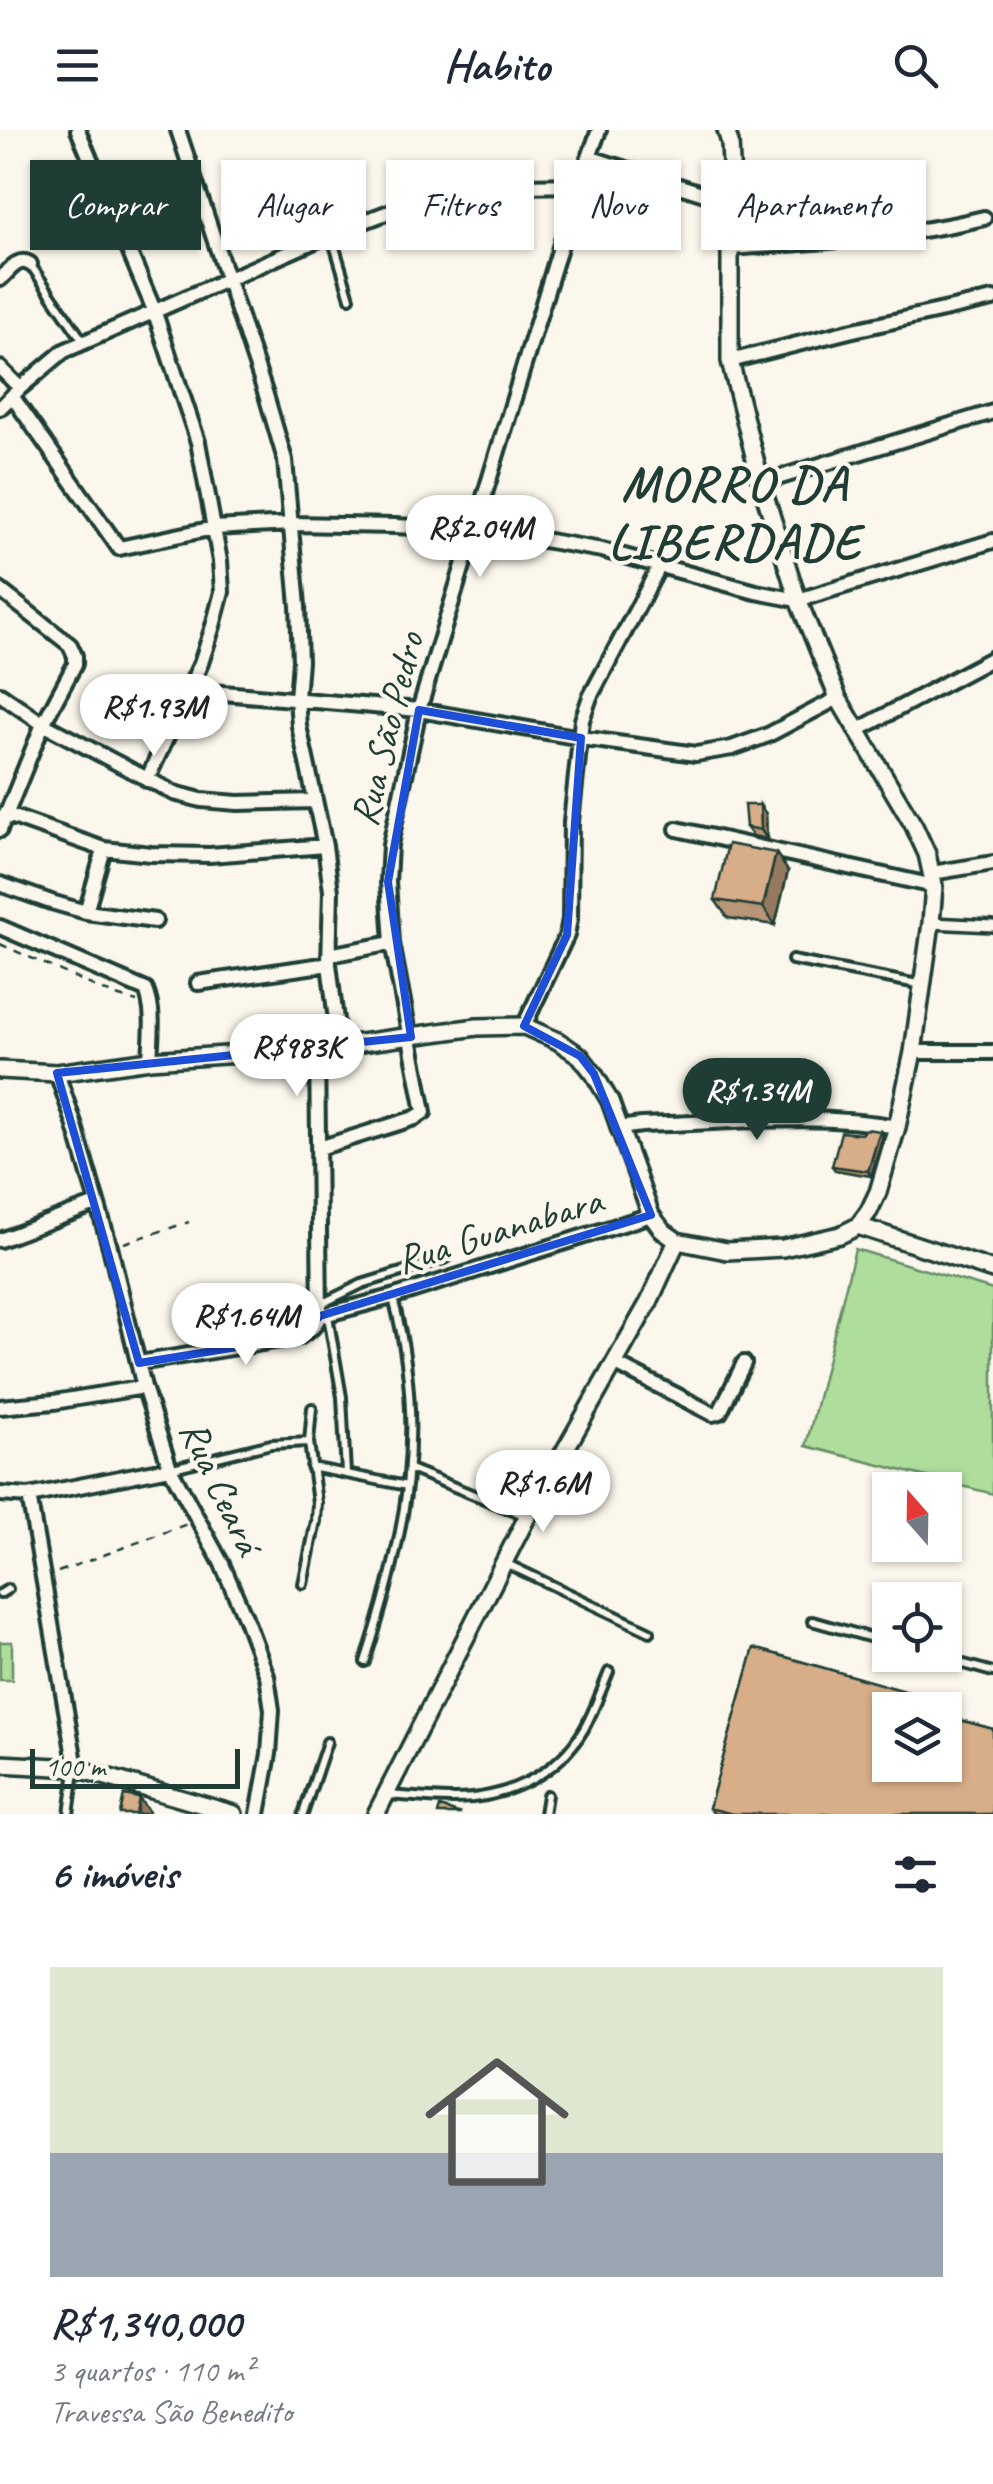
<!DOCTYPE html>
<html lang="pt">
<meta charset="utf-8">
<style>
:root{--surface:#fff;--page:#f2f2f3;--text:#1f2937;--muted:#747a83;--accent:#1f3d34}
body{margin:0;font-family:Caveat,sans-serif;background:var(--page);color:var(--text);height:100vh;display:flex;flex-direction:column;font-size:38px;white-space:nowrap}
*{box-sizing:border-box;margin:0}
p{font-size:32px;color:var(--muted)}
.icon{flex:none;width:55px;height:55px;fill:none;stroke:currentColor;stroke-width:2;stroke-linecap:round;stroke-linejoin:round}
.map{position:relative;height:1684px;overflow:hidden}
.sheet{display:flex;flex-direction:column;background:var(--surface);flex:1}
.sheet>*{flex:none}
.banner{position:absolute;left:30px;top:30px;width:935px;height:90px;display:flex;gap:20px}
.needle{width:65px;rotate:340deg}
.tools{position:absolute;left:872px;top:1342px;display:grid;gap:20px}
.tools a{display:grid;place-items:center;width:90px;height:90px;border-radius:0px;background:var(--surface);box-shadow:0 2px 8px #0004;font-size:50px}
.scale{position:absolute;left:30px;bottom:25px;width:210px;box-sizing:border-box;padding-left:10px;border:5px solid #1f3d34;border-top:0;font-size:28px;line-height:35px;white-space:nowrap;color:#1f3d34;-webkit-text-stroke:8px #fbf7ec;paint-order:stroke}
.price{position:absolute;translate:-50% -85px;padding:0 22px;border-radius:35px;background:#fff;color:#222;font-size:32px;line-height:65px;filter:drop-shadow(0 2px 5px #0008)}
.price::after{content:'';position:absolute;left:50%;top:60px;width:30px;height:22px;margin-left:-15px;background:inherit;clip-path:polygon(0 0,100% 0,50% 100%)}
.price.selected{background:var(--accent);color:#fff}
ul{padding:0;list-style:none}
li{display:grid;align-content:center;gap:20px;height:530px;padding:0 50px}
li span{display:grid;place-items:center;height:310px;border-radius:0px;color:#555}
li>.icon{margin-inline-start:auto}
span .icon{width:180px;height:180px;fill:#fffc;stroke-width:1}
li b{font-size:42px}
h2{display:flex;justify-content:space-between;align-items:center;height:120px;padding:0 50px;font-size:42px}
.pill{padding:0 35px;border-radius:0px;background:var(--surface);box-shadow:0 2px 8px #0004;font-size:35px;line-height:90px}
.pill.selected{background:var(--accent);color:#fff}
header{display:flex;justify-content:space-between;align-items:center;height:130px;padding:0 50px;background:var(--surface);font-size:45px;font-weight:700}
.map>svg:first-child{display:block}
</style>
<header><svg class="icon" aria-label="menu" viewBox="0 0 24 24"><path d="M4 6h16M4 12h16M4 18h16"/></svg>Habito<svg class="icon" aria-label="search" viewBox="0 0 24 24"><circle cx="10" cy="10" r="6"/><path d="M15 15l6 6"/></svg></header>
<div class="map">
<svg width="993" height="1684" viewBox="0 0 993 1684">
<rect width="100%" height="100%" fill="#fbf7ec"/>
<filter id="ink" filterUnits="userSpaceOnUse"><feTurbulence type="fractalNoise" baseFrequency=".01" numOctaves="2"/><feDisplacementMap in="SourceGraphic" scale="20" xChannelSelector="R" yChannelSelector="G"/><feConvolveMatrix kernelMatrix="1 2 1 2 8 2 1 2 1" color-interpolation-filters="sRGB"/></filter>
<g filter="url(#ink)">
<!-- green -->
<path fill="#aedd9c" stroke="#668d68" stroke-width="2.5" d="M855 1119 993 1160V1364L806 1316Z
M0 1512H12V1550H0Z"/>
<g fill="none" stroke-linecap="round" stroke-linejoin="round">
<defs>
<path id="service" d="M331 104 350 168
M30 134 83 211
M792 830 923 855
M321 1174 362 1154 447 1128
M328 1186 342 1267 346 1344
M311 1337 407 1356
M173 1338 271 1314 309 1312
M410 1339 526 1386
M505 1433 650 1502
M303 1454 316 1391 317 1373 309 1312 312 1278
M0 1464 8 1459
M812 1491 890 1513
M931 1525 993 1542
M365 1532C406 1407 428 1297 393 1168
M387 1665C408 1666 429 1669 450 1669 503 1670 557 1646 584 1599 594 1581 601 1561 609 1542
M69 1684 75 1641
M303 1684 327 1612
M544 1684 547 1665"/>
<path id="pedestrian" d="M931 793 993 796"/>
<path id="minor" d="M78 0 154 180 198 312 220 431 222 462 213 496 201 533 147 650
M178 0 266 265 285 330 298 476 300 531 297 568 299 596 325 716 331 761 329 834 337 898
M591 28 733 73
M730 118C815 112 901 108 984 88
M0 149C9 141 18 126 30 134
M730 231 849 201 993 169
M0 238 20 258
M12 266 119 418 214 398 292 394 395 396 490 401 602 420 756 462 798 470 993 411
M0 278 20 258 64 221 331 104 394 80 466 63 520 56 579 55
M761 353 993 282
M0 460 70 515 75 526V534L43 594 0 700
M188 560 419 580 581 608 696 624 732 618 768 605 838 568
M0 564 43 594 174 663 201 670 238 673 315 671
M856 601 993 528
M5 684 104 719 151 724 210 725 325 716
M677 699 934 756
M932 743 993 733
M0 754 51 772 86 782 155 791
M86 782 104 719
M0 797 146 860C155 882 151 907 150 930
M329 825 392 813
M198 853 329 834
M524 896 567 805 570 789 571 692 582 590 590 567 659 437
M317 919 320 1186
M913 922H993
M57 943 74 993 110 1117 144 1257 170 1338 222 1434 245 1487 267 1546 272 1580 269 1624 258 1684
M618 998 642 995C726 993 814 982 897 997
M319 1018 415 988 424 982 392 813 388 752 390 715 419 580 579 55 599 0
M0 1110 96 1074
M139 1233 299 1207 313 1197 320 1186 392 1167 651 1085
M614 1233 713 1284 720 1282 744 1233
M0 1277 54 1272 144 1257
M0 1364 29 1366 170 1338
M29 1366 76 1638"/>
<path id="tertiary" d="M0 940 57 943 150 930 317 919 477 897 524 896 558 911 580 926 594 944 610 971 651 1085 663 1101 677 1111 727 1121 783 1118 840 1105 858 1096 869 1081 878 1062 897 997 913 922 931 793 934 756 927 724 914 696 838 568 798 470 761 353 730 231V118L733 73 730 13 726 0
M858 1096 993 1140
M0 1634 76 1638 234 1684
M376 1684 527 1387 649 1172 677 1111"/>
</defs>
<!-- service casing -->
<use href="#service" stroke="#1f3d34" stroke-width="14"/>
<!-- pedestrian casing -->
<use href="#pedestrian" stroke="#1f3d34" stroke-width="16"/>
<!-- minor casing -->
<use href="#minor" stroke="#1f3d34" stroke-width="20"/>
<!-- tertiary casing -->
<use href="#tertiary" stroke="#1f3d34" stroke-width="22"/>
<!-- path -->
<path stroke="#1f3d34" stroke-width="2.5" stroke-dasharray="8 8" stroke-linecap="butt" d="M0 814 116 866 137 872
M124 1113 189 1092
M58 1442 187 1394"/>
<!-- service -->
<use href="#service" stroke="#fbf7ec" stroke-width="6"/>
<!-- pedestrian -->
<use href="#pedestrian" stroke="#fbf7ec" stroke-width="9"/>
<!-- minor -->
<use href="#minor" stroke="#fbf7ec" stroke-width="12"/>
<!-- tertiary -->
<use href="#tertiary" stroke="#fbf7ec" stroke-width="15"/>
</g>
<!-- wall -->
<path fill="#b99675" stroke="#1f3d34" stroke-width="2.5" d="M766 684 767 709 753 706 746 697Z
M788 741 775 795 728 788 715 770Z
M880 1001 883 1005 871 1046 835 1040 832 1036Z
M754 1518 933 1569 941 1580H890V1635H945V1586L993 1599V1684H714L709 1678Z"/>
<!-- shaded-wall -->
<path fill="#967a5f" stroke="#1f3d34" stroke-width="2.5" d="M760 675 766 684 767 709 761 700Z
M776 723 788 741 775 795 763 777Z
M880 1001 883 1005 871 1046 868 1041Z
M933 1569 941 1580H930Z
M139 1668 149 1682 148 1684H136Z"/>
<!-- building -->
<path fill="#d7ae88" stroke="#1f3d34" stroke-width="2.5" d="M744 675H760L761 700 746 697Z
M728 714 776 723 763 777 715 770Z
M866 999 880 1001 868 1041 832 1036 841 1002 861 1004Z
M754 1518 933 1569 930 1580H890V1635H945V1586L993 1599V1684H733L709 1678Z
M124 1665 139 1668 136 1684H120Z
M440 1677 461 1684H438Z"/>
</g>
<!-- marked area -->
<path fill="none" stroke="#1d4ed8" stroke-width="8" stroke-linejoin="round" d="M419 580 581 608 567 805 524 896 580 926 594 944 651 1085 320 1186 299 1207 139 1233 57 943 411 907 388 752Z"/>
<g text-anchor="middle" stroke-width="8" stroke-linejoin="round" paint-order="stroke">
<!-- street labels -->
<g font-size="40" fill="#1f3d34" stroke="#fbf7ec">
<text transform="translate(386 599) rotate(-76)" y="14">Rua São Pedro</text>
<text transform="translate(499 1099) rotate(-17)" y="14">Rua Guanabara</text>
<text transform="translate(222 1357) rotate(65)" y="14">Rua Ceará</text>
</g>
<!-- district labels -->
<g font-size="50" font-weight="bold" letter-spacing="2.5" fill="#1f3d34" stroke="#fbf7ec">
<text x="735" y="370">MORRO DA<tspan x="735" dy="58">LIBERDADE</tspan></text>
</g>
</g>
</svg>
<div class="tools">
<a><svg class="needle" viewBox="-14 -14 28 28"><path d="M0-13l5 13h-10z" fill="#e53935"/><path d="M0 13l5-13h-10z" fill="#747a83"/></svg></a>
<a><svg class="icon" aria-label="locate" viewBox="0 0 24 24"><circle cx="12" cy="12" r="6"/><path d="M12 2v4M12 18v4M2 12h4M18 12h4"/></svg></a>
<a><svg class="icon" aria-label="layers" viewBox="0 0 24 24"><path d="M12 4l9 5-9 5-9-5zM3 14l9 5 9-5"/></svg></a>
</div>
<div class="scale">100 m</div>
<b class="price" style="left:480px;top:450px">R$2.04M</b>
<b class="price" style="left:154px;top:629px">R$1.93M</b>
<b class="price" style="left:297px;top:969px">R$983K</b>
<b class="price selected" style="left:757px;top:1013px">R$1.34M</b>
<b class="price" style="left:246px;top:1238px">R$1.64M</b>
<b class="price" style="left:543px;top:1405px">R$1.6M</b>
<div class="banner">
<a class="pill selected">Comprar</a>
<a class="pill">Alugar</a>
<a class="pill">Filtros</a>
<a class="pill">Novo</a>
<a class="pill">Apartamento</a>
</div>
</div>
<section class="sheet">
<h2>6 imóveis<svg class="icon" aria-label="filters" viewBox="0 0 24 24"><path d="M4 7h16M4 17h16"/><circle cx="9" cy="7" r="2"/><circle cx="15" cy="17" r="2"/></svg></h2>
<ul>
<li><span style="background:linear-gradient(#dfe7d0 60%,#9aa5b1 0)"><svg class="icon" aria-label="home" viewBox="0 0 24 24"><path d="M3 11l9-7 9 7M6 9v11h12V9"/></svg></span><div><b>R$1,340,000</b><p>3 quartos · 110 m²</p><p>Travessa São Benedito</p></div></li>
</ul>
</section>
